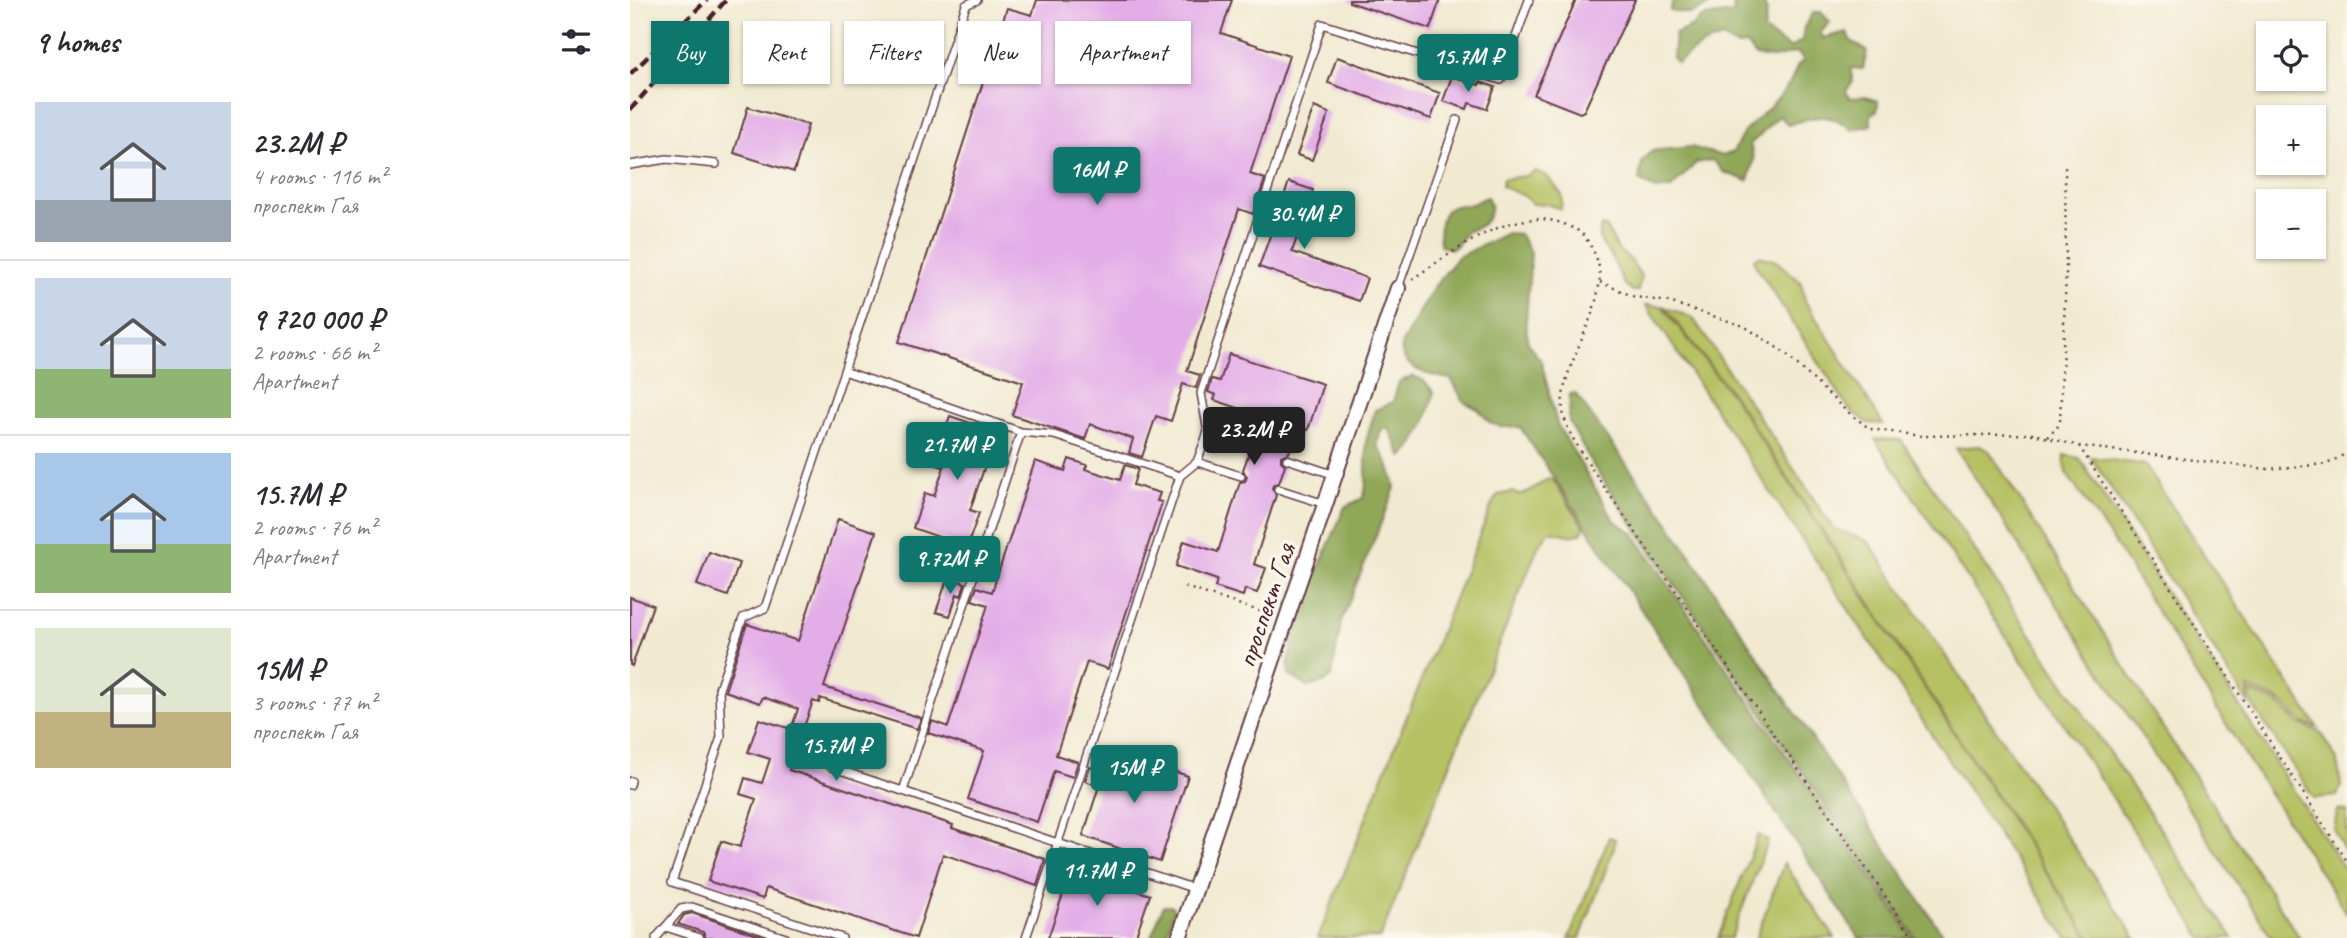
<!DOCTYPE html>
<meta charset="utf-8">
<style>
:root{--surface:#fff;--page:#f2f2f3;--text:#2b2b33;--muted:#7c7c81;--line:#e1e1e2;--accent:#0f766e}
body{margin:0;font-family:Caveat,sans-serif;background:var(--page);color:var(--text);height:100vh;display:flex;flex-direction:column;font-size:26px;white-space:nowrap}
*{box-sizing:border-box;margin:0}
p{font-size:23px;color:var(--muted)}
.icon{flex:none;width:38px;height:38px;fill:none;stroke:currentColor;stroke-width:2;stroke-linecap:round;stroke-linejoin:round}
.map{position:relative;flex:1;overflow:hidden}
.drawer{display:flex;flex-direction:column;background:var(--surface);width:630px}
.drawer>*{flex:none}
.guide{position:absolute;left:21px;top:21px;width:665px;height:63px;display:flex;gap:14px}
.buttons{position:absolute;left:1626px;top:21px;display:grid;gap:14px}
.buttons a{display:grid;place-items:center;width:70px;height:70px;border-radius:0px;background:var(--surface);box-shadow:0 2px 5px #0004;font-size:35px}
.price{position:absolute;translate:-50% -60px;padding:0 16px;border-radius:7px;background:var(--accent);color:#fff;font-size:23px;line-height:46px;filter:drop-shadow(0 2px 4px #0008)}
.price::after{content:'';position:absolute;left:50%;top:42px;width:21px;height:16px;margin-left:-10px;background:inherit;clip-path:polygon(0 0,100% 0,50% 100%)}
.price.selected{background:#222;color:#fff}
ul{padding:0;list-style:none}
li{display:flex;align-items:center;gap:21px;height:175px;padding:0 35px}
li+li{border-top:2px solid var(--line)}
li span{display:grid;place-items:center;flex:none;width:196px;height:140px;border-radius:0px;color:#555}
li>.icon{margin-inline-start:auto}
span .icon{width:84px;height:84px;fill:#fffc;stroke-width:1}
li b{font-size:30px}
h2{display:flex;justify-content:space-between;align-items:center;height:84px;padding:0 35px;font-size:30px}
.tag{padding:0 24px;border-radius:0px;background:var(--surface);box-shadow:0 2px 5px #0004;font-size:24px;line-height:63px}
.tag.selected{background:var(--accent);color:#fff}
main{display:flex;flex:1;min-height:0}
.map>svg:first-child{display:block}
</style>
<main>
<section class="drawer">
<h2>9 homes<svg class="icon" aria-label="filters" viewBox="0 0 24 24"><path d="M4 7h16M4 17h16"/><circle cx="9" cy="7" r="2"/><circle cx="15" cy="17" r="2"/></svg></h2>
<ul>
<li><span style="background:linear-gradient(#c9d6e8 70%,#9aa5b1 0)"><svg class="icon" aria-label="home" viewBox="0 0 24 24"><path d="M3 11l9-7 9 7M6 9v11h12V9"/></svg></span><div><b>23.2M ₽</b><p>4 rooms · 116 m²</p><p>проспект Гая</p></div></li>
<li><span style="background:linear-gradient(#c9d6e8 65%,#8fb573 0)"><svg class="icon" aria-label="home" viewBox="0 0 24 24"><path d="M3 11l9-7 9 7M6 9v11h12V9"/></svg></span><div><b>9 720 000 ₽</b><p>2 rooms · 66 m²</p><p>Apartment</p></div></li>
<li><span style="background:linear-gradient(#a9c7e8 65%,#8fb573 0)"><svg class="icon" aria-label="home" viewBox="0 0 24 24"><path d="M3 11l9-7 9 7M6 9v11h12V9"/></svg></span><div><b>15.7M ₽</b><p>2 rooms · 76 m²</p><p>Apartment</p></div></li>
<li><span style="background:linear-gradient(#dfe7d0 60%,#c2b280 0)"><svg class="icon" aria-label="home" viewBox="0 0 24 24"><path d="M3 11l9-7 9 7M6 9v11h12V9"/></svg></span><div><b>15M ₽</b><p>3 rooms · 77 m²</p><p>проспект Гая</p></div></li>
</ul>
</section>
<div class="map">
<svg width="1717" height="938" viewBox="0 0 1717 938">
<rect width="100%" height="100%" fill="#fbf7ec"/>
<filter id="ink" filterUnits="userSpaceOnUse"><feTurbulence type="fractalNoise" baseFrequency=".0143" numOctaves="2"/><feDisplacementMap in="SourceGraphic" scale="14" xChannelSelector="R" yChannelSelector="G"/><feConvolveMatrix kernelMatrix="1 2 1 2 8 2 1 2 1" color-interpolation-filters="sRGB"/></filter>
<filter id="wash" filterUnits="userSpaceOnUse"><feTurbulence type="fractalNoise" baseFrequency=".00686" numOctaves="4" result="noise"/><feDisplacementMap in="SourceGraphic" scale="28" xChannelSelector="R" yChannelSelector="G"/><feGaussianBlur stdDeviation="1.57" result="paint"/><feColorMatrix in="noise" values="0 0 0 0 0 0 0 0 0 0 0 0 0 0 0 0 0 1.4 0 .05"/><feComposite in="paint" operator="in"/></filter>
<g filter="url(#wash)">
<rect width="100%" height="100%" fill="#f1ead1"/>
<!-- green -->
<path fill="#b5c163" stroke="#807047" stroke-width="2" d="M905 171 917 176 932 195 931 209 916 204H902C891 190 884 194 872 186L873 179 896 176Z
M971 226 976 227 989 251 1000 259 1011 276 1008 291H1003L995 285 981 256 973 246 969 237Z
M1129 256 1146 261 1171 282 1175 301 1253 424 1238 423 1219 409 1124 263V259Z
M1016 305 1032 306 1103 397 1459 938H1437Z
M1035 307 1063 318 1203 528 1238 541 1506 938H1460L1105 398Z
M1245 439 1271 440 1603 938H1572L1484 800Z
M1350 446 1360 452 1526 717 1670 938H1642L1326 448Z
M1434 455 1449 458 1717 873V914L1617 758 1484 542 1436 473Z
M1461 457 1515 465 1688 728 1673 723 1649 700 1618 688V703Z
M918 479 923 480 954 527 953 531C942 541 931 530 919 532L908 547 750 938H688L863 502 868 495 882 492 888 495 899 491Z
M1620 692 1647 702 1669 724 1690 732 1707 760 1711 786 1707 796 1684 798 1621 703Z
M1707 810 1717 811V856L1704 830Z
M1128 835 1138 841 1101 938H1088Z
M979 837 985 839 984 848 950 938H939Z
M1154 863 1205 938H1126Z"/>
<!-- forest -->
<path fill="#90a759" stroke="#6d6342" stroke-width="2" d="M1043 0H1089L1061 14 1040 11Z
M1103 0H1131L1137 11 1134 31 1160 48 1172 40 1174 27 1184 12H1191L1200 22 1191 32 1193 38 1217 32 1220 40 1237 51 1233 69 1220 68 1223 82 1216 91 1219 98 1235 97 1248 101 1247 111 1241 114V125L1222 130C1201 111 1184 116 1158 125L1150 116C1138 124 1132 135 1120 144L1124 159 1118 181 1093 172 1083 160 1066 163 1041 188 1026 190 1009 180 1012 161 1021 151 1061 147 1093 156 1103 152 1114 132 1145 102 1160 83 1168 65 1174 60 1167 52 1144 58 1125 56 1117 45 1106 46 1092 38 1072 45 1047 63 1043 58 1045 34 1061 27 1073 17 1104 13Z
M857 197C864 208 859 221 848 227 844 229 840 229 837 232 830 238 831 244 822 249L811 246C807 236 810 214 819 208 826 204 835 207 842 204 848 202 851 198 857 197Z
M877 233 889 234 901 253 896 320 898 343 911 361 927 424 984 520 1003 533 1283 938H1229L890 427H871L860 423 848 409 834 402 821 379C801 376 771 370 771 345L804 287 828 257Z
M783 376 793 380 804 392C799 415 790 442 772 457L758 427 751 430 747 445C757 459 762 471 765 488L711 622 702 676 695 682 678 687 659 675C653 639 700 544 715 507L733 498 736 485V442L745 410 763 402 769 382Z
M945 393 1034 516 1315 938H1286L964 467 939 422 940 394Z
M533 906H542L544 912 535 938H521Z"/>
<g id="blocks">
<!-- building -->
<path fill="#e3ade8" d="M407 0H602L591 33 659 56 620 174 635 179 623 214 609 209 557 371 570 375 566 388 553 384 541 421 526 416 512 457 499 453 503 439 460 424 455 439 382 415 393 382 269 342 377 8 402 15Z
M719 0H810L800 29 719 2Z
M946 0H1005L954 111 950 113 904 95Z
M707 57 810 93 801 119 698 83Z
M822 76 849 85 850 82 865 87 857 109 839 103 837 109 813 101Z
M118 107 178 125 164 172 104 153Z
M684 107 699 113 682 160 667 155Z
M659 182 683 190 662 252 737 278 729 301 629 267Z
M599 354 693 384 678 430 672 428 668 440 663 439 659 453 651 456V461L655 465 649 483 644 484 642 488 646 495 624 564 636 568 627 593 615 589 613 596 585 587 587 580 546 566 554 541 588 552 610 482 615 481 617 477 613 470 619 453 624 452 627 448 623 441 627 427 617 424 620 412 584 400 586 395 578 392 582 379 590 381Z
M320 416 370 433 362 456 359 454 340 510 349 513 337 547 283 528 295 493 304 496 314 467 303 464Z
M439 459 457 465 455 469 490 480 495 465 508 469 503 485 530 493 527 501 532 502 478 669 457 662 426 755 448 762 443 777 424 771 407 822 338 799 354 751 298 733 302 721 318 727 358 605 342 600 347 587 362 592 405 461 435 471Z
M208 519 246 532 194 687 291 718 287 729 190 698 189 703 183 701 159 770 323 825 322 828 415 859 407 886 313 854 286 938 136 888 133 899 78 881 91 841 110 847 126 799 110 794 115 778 132 783 140 759 118 752 129 719 161 729 168 709 133 697 130 703 95 691 117 624 168 641Z
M79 552 109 563 98 596 67 585Z
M318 577 335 583 331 596 327 594 320 616 306 612Z
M0 597 23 605 2 666 0 665Z
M481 751 558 776 530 862 453 836 469 786 455 781 460 767 474 772Z
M446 856 456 859 451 872 520 895 505 938H418Z
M62 913 130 936V938H76L73 932 48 924 54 915Z"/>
</g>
</g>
<g filter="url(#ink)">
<use href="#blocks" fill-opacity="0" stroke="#633d44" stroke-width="2"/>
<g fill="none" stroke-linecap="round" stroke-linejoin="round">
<defs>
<path id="service" d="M0 165 37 159 86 164
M768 288 827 120
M214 371 391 432 424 435 550 476 567 462 578 432
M621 447 578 432 571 393 692 24 871 80 899 0
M657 459 705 475
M567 462 611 476
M648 489 695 504
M201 767 565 889
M0 785 1 781
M273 791 391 432
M36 927 70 938
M26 938 51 909 62 907 156 938
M212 938 42 882 91 737 89 689 113 618 135 608 336 5 347 0
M396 938 550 476"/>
<path id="minor" d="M549 938 768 288"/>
</defs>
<!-- service casing -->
<use href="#service" stroke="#633d44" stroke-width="10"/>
<!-- minor casing -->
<use href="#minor" stroke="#633d44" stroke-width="18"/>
<!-- path -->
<path stroke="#633d44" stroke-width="2.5" stroke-dasharray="2 5" stroke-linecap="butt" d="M782 279C824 252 885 202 936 225 943 228 949 230 954 236 965 251 972 266 969 285 965 321 938 359 933 396 929 424 949 447 962 469L1284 938
M970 282 1005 297 1039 302 1114 326 1155 353 1213 408 1240 429 1292 436 1403 434 1449 446 1638 469 1697 464 1717 453
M1417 437 1427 428 1430 421 1436 274 1435 166
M1449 446 1717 861
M555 587 645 616"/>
<!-- service -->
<use href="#service" stroke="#fff" stroke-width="7"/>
<!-- minor -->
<use href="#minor" stroke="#fff" stroke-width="14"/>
<!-- rail -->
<path stroke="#4a1f2b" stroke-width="4.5" stroke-dasharray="10 5" stroke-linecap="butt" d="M0 74 77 0
M0 110 96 0"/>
</g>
</g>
<g text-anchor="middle" stroke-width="7" stroke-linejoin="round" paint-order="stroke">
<!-- street labels -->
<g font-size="28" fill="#4a1f2b" stroke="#fbf7ec">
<text transform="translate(635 605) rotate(-71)" y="10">проспект Гая</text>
</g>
</g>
</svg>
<div class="buttons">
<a><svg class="icon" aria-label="locate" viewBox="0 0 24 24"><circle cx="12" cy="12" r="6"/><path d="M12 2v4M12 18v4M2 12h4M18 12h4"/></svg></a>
<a>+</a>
<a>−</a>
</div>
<b class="price" style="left:838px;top:94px">15.7M ₽</b>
<b class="price" style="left:467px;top:207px">16M ₽</b>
<b class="price" style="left:674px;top:251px">30.4M ₽</b>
<b class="price selected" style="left:624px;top:467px">23.2M ₽</b>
<b class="price" style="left:327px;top:482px">21.7M ₽</b>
<b class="price" style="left:320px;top:596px">9.72M ₽</b>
<b class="price" style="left:206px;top:783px">15.7M ₽</b>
<b class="price" style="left:504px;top:805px">15M ₽</b>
<b class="price" style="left:467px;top:908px">11.7M ₽</b>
<div class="guide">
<a class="tag selected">Buy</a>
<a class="tag">Rent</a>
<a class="tag">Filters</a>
<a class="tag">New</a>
<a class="tag">Apartment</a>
</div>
</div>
</main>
